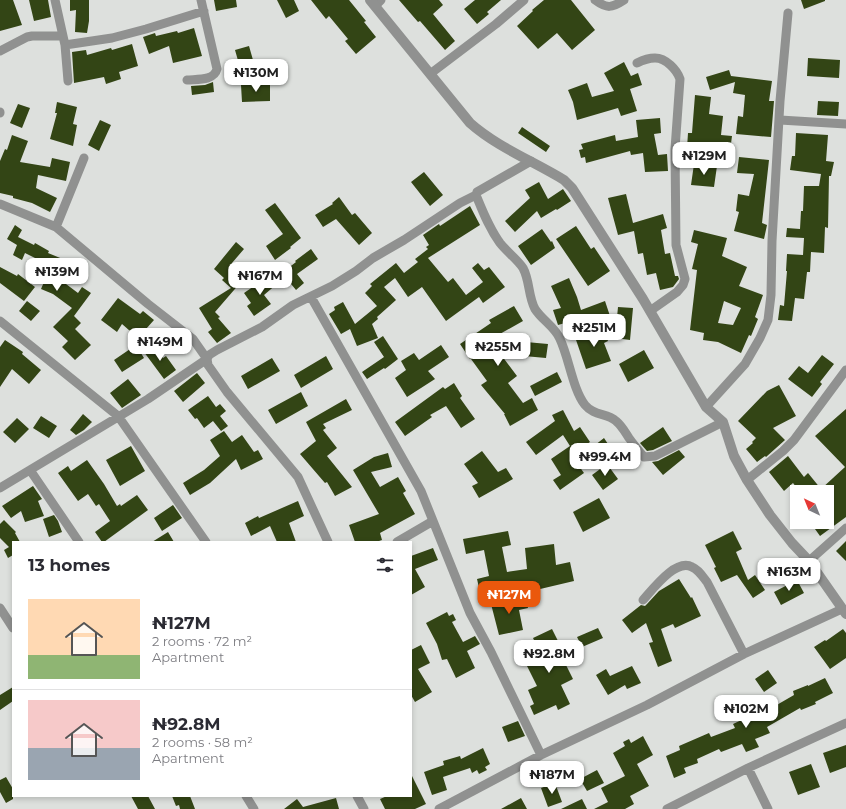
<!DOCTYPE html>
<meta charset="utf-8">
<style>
:root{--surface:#fff;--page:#f2f2f3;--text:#2b2b33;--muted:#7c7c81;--line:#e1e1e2;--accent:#ea580c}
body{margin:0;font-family:Montserrat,sans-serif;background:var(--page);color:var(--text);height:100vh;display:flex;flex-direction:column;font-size:15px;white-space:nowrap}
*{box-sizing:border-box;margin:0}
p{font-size:13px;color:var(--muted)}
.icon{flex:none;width:22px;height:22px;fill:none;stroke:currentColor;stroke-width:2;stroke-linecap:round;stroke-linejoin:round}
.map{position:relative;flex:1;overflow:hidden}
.sheet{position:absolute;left:12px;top:541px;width:400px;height:256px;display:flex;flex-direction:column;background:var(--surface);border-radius:0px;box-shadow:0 2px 6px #0003}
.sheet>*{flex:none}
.needle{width:26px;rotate:317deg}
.tools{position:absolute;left:790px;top:485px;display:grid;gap:8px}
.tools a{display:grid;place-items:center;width:44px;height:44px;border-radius:0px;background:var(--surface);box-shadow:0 2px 6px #0003;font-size:20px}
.price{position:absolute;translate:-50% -34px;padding:0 9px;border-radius:8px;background:#fff;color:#222;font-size:13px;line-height:26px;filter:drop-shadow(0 1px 2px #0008)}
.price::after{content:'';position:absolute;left:50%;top:24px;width:12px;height:9px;margin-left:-6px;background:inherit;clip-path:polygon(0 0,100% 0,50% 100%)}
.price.selected{background:var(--accent);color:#fff}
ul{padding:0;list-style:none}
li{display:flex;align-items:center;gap:12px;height:100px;padding:0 16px}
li+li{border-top:1px solid var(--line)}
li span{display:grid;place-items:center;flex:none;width:112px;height:80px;border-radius:0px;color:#555}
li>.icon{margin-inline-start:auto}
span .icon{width:48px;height:48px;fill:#fffc;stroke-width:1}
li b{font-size:17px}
h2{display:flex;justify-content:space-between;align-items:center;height:48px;padding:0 16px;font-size:17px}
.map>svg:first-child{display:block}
</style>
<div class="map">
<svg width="846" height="809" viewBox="0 0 846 809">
<rect width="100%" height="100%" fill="#dde0dd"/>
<!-- building -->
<path fill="#334515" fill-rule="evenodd" d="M0 0H13L22 25 0 31Z
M29 0H48L51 17 34 21Z
M70 0H89V21L87 33 75 32 76 10 70 11Z
M214 0H236L237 7 216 11Z
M277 0H294L299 11 286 18Z
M311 0H349L366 21 364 22 376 37 356 54 345 41 348 39 329 16 326 19Z
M399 0H439L443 5 433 14 455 41 445 50 420 21 418 22Z
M475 0H501L487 12 489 14 477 24 464 9Z
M544 0H571L595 30 572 50 557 33 538 49 517 26 533 11 532 10Z
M801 0H825V1L804 9Z
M194 28 202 56 173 63 169 46 149 54 143 37 155 33 156 36 177 31 178 33Z
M132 44 138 66 119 72 121 79 106 84 104 77 74 83 72 52 86 50 87 55 111 48 112 50Z
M249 46 253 60 239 64 235 50Z
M808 58 840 60 839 78 807 76Z
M624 62 631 76 638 73 642 85 630 89 637 111 621 116 618 108 577 120 573 102 568 90 587 83 592 97 614 91 604 73Z
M729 70 731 76 772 81 769 101H774L771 137 736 134 738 116 743 117 745 95 733 93 735 82 710 90 706 77Z
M213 82 214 92 192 95 191 86 205 85Z
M270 84V101L242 102 241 85Z
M695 95 711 97 709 114 723 116 721 135 732 136 730 151 687 148 688 133H692Z
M818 101 839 102 838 116 817 115Z
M57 102 77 107 73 124 77 125 73 146 50 139 57 113H55Z
M18 104 30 108 22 128 10 123Z
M660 118 661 133 654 134 658 155 667 154 668 171 645 172 643 153 631 155 630 151 586 163 585 157 581 158 579 150 583 149 581 144 615 135 616 141 638 137 636 120Z
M100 120 111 125 99 151 88 145Z
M522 127 550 146 546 152 518 133Z
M796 133 828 135 826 161 834 162 831 176H829L828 228 825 227 824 253 811 252 810 272H807L804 299 795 298 792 321 778 320 780 305 784 306 787 271H786L787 254 803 255 804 238 786 237 787 228 800 229 801 211H803L804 186H819L821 174 790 170 792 156H795Z
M12 135 28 141 20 162 50 167 52 158 70 162 66 181 38 175 36 188 57 198 50 212 32 203 13 198V196L0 193V161L5 149 7 150Z
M739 157 769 160 762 223 767 225 764 239 734 231 739 212 736 211 738 194 749 196 754 174 737 173Z
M694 164 717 166 714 187 691 185Z
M424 172 443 195 430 206 411 182Z
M539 182 548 199 563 189 571 201 557 210 556 209 541 218 537 211 515 232 505 221 530 198 525 190Z
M626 194 633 223 663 214 667 228 661 230 665 254 670 253 675 276H678L679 279 673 287 660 290 656 273 647 275 643 253 638 254 634 231 618 235 608 198Z
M339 197 352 215 355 213 372 233 359 245 336 219 323 227 315 215 333 204 332 203Z
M275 203 301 238 290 247 291 248 275 260 266 246 283 234 265 210Z
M470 206 480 225 428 258 448 282 453 278 466 295 483 282 472 268 478 263 484 270 489 267 505 287 483 303 479 297 446 321 422 287 408 297 395 278 384 287 396 300 377 317 378 319 372 324 378 338 357 346 350 329 341 334 329 314 335 310 334 307 343 302 355 324 377 306 365 293 372 286 370 284 396 263 404 273 418 262 415 259 428 249 426 247 429 245 423 235 439 224 440 226Z
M15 225 22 230 18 237 34 245 35 243 49 251 48 253 70 262 62 281 78 293 82 287 91 293 74 316 81 323 75 329 91 345 75 360 62 347 68 341 53 327 72 308 53 294 41 289 51 266 25 253 22 260 13 255 17 245 7 239Z
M576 226 591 249 594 247 610 271 588 286 556 239Z
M542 229 551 242 552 241 555 248 531 265 518 246Z
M694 230 727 238 722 256 747 267 739 286 763 295 755 317 758 319 751 336 749 335 741 353 718 342 703 340 704 333 690 330 697 270 692 269 698 244 691 242ZM724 301 741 308 733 325 718 323Z
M236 242 244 249 232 263 247 275 215 312 220 317 218 318 231 333 217 343 208 332 212 329 199 308 231 288 222 280 224 278 214 269Z
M311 249 318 259 297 274 304 283 296 290 282 273 296 262 295 261Z
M0 267 17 276 18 274 35 287 24 301 0 283Z
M272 277 278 283 264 295 271 304 254 316 247 306 251 303 244 293 260 282 262 285Z
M569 278 577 297 581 310 605 301 610 316 595 321 593 315 558 325 553 310 561 308 551 286Z
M118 298 140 314 143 311 154 320 138 338 122 324 117 332 101 320Z
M27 301 40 311 31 321 19 311Z
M514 306 523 321 491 339 499 340 493 344 517 376 508 383 523 403 532 398 538 410 510 426 504 414H505L481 385 487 381 471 359H470L460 344 491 323 489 320Z
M618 307 633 308 630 340 615 338Z
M603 326 608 341 604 343 611 361 586 369 575 337Z
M383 336 398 359 385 369 384 368 367 379 362 372 384 357 374 342Z
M5 340 23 352 22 354 41 370 29 384 12 369 0 387V347Z
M515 341 548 344 546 358 513 355Z
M136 345 144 358 122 372 114 360Z
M441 345 449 357 428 371 435 379 407 397 395 378 406 370 401 361 414 353 419 360Z
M158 346 163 358 166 356 176 370 164 379 144 352Z
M644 350 654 368 628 382 619 364Z
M822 355 834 364 820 382 822 384 812 397 788 379 799 366 808 373Z
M326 356 333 369 301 388 294 375Z
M272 358 280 371 248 389 241 376Z
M557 372 562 382 535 396 530 386Z
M197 373 205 383 183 402 174 391Z
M128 379 141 395 122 408 110 393Z
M454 383 462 396 460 398 475 419 461 428 446 406 430 415 432 417 405 436 395 422 443 387 445 389Z
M779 385 796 416 773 428 785 440 766 457 765 456 757 462 746 449 753 443 752 442 756 438 738 421 767 391Z
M301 392 308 406 276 424 268 410Z
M208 396 216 407 220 404 226 411 220 416 228 426 221 431 213 421 204 428 197 418 195 419 188 410Z
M346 399 352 410 323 424 326 428 323 430 337 448 327 456 352 487 335 496 327 482 325 483 300 454 316 441 306 422Z
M846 409V517L820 536 810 522H827V492H800L793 483 784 491 769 472 788 456 804 477 808 473 821 489 845 467 815 436Z
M563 410 574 431 580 427 590 442 571 455 584 473 560 490 553 480 561 475 551 459 570 446 563 435 536 455 526 442 555 421 552 415Z
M83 414 92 422 84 430 76 435 70 430Z
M41 416 57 426 49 438 33 428Z
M17 418 29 429 15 443 3 432Z
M663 427 672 441 653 450 647 451 640 443Z
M224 431 232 442 242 435 254 452 258 450 263 459 241 470 236 459 210 483 190 495 183 483 204 470 220 456 210 440Z
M604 438 610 447 596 457 590 449Z
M131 446 145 471 120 486 106 460Z
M679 450 685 457 663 475 652 462 658 461Z
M482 451 498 472 506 468 513 479 479 498 472 486 478 483 464 464Z
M388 453 392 467 371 472 380 487 398 477 406 491 403 493 415 514 380 533 382 540 376 542H355L349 525 379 514 353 470 374 457Z
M87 460 104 484 117 506 120 504 121 506 137 495 148 510 104 542H102L95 532 110 521 99 504 96 506 88 494 78 501 58 473 68 466 71 471Z
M607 464 618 479 603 490 592 475Z
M33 486 42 499 38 501 44 516 25 522 21 511 11 518 2 506Z
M599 498 610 518 583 532 573 512Z
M298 501 304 516 289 523 296 542H277L270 526 251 536 245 523 258 516 259 518Z
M173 505 182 518 162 531 154 518Z
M54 515 58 521 62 532 49 537 43 519Z
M4 520 16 532 15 533 20 542H13V555L8 558 4 550 9 547 0 538V524Z
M508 531 511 545 502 547 507 572 527 569 525 548 554 544 556 565 570 562 574 581 519 594 517 584 480 592 477 579 489 576 484 550 466 554 463 539Z
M733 531 742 549 736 552 748 580 755 575 765 590 753 598 737 575 721 582 714 568 716 567 705 545Z
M168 532 174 542H152Z
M846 541V561L836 551Z
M433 548 438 560 415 569 425 587 411 595V556Z
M679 579 691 598 692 597 701 616 675 628 673 624 661 629 672 661 658 667 649 643 653 642 646 623 632 633 622 620 641 605 645 606 647 604 659 591Z
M797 580 804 593 781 605 774 592Z
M525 596 528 608 519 610 523 630 499 635 491 604Z
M447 612 449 616 453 614 456 620 452 622 463 642 475 636 480 644 467 651 475 668 456 678 447 659 442 660 437 644 426 623Z
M598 628 603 638 582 647 577 637Z
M552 629 567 659 564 661 573 679 561 685 570 704 558 710 556 705 534 715 530 706 534 704 528 690 537 686 526 664 542 657 533 638Z
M843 629 846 633V658L830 669 814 647 825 640 826 641Z
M421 645 430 663 418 669 432 692 415 702 411 695V650Z
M632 666 641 683 627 689 625 685 608 695 596 675 606 669 610 676Z
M768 670 777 683 764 692 755 679Z
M825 678 833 693 815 702 816 704 801 710 800 708 767 727 770 733 755 739 759 747 746 752 742 744 721 752 719 749 697 759 698 763 684 768 686 773 674 778 666 756 680 750 679 746 709 733 711 737 735 728 733 724 748 717V715L760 710 761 714 794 695 793 691 808 685V686Z
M13 687V701L0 710V695Z
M518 721 525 736 508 742 502 727Z
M643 736 653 755 637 764 649 786 630 796 634 804 625 809H594L608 802 601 788 625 776 613 753 625 746 623 742 629 739 631 743Z
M846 745V767L830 773 823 753Z
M483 748 490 764 485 767 487 770 479 774 477 770 472 773 470 768 443 777 447 790 432 795 424 772 444 765 443 761 460 756 461 759Z
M811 764 820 787 798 795 789 772Z
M597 770 604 783 587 791 580 779Z
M411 774 426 804 415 809H385L380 799 387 796H411Z
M6 777 13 789V799L6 803 0 792V780Z
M555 783 562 802 548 807 541 788Z
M131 796H148L155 809H138Z
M172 796H190L195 809H180L179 805 176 806Z
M336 798 339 809H284L297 799 303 807Z
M521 798 527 809H501Z
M582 799 587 809H561Z"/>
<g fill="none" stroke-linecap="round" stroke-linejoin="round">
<!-- minor -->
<path stroke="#909190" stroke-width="9" d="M55 0 65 45 68 81
M595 0C607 9 612 8 624 0
M375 6 381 0
M65 45 112 38 146 29 204 11
M0 51 27 37 32 36H63
M637 63C643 60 649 58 655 58 666 58 677 70 680 79L675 149 676 245 685 279 683 285 677 292 650 311
M430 74 496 24 524 0
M187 80C197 79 214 81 217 69L201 0
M0 112V113
M780 120 846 124
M476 195C483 212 489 228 500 243 507 252 517 259 523 268 530 281 528 296 535 309 542 320 555 327 560 339 569 358 573 390 585 405 594 416 607 413 616 421 622 426 625 432 629 438 634 445 639 451 644 457L655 456 723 422
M0 204 56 227 148 304 193 339 207 359 208 365 227 392 298 477 328 542
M56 227 84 158
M311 297 421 491 470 613 491 652 541 755
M0 321 118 416 206 542
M706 407 745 364 760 338 768 320 771 295 772 241 780 101 788 13
M30 470 79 542
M747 480 783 451 794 440 846 370
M0 488 148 399 207 359 209 355 217 350 262 327 293 305 332 286 356 271 373 258 404 240 460 203 476 195 477 192 531 161
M397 542 433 521
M809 561 846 528
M643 600C653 589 676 558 692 567 699 570 703 577 707 582L744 654
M0 608 13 628
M748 768 768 809
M246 796 254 809
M357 796 364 809
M439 809 541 755 647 705 744 654 842 609
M667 809 748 768 846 723"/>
<!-- tertiary -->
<path stroke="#909190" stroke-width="10" d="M370 0 470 123C497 147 533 161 564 180L572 188 643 299 706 407 723 422 734 456 747 480 770 515 792 543 809 561 846 614"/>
</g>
</svg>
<div class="tools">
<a><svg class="needle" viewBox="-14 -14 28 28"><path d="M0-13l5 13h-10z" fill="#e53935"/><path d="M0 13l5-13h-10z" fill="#7c7c81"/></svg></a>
</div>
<b class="price" style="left:256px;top:93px">₦130M</b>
<b class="price" style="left:704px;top:176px">₦129M</b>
<b class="price" style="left:57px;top:292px">₦139M</b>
<b class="price" style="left:260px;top:296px">₦167M</b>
<b class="price" style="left:594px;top:348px">₦251M</b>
<b class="price" style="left:160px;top:362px">₦149M</b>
<b class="price" style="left:498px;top:367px">₦255M</b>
<b class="price" style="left:605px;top:477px">₦99.4M</b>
<b class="price" style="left:789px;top:592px">₦163M</b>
<b class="price selected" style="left:509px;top:615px">₦127M</b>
<b class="price" style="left:549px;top:674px">₦92.8M</b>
<b class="price" style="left:746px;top:729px">₦102M</b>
<b class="price" style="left:552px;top:795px">₦187M</b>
<section class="sheet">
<h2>13 homes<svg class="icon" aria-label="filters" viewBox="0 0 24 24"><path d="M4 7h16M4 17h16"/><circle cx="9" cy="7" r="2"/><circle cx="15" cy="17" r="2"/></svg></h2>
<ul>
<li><span style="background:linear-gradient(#ffd9b3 70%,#8fb573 0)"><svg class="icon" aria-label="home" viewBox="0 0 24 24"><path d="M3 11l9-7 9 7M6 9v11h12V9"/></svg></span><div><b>₦127M</b><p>2 rooms · 72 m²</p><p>Apartment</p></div></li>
<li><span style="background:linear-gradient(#f6c9c9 60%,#9aa5b1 0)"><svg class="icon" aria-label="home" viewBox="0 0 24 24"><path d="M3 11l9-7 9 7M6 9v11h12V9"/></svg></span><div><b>₦92.8M</b><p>2 rooms · 58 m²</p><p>Apartment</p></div></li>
</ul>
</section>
</div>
